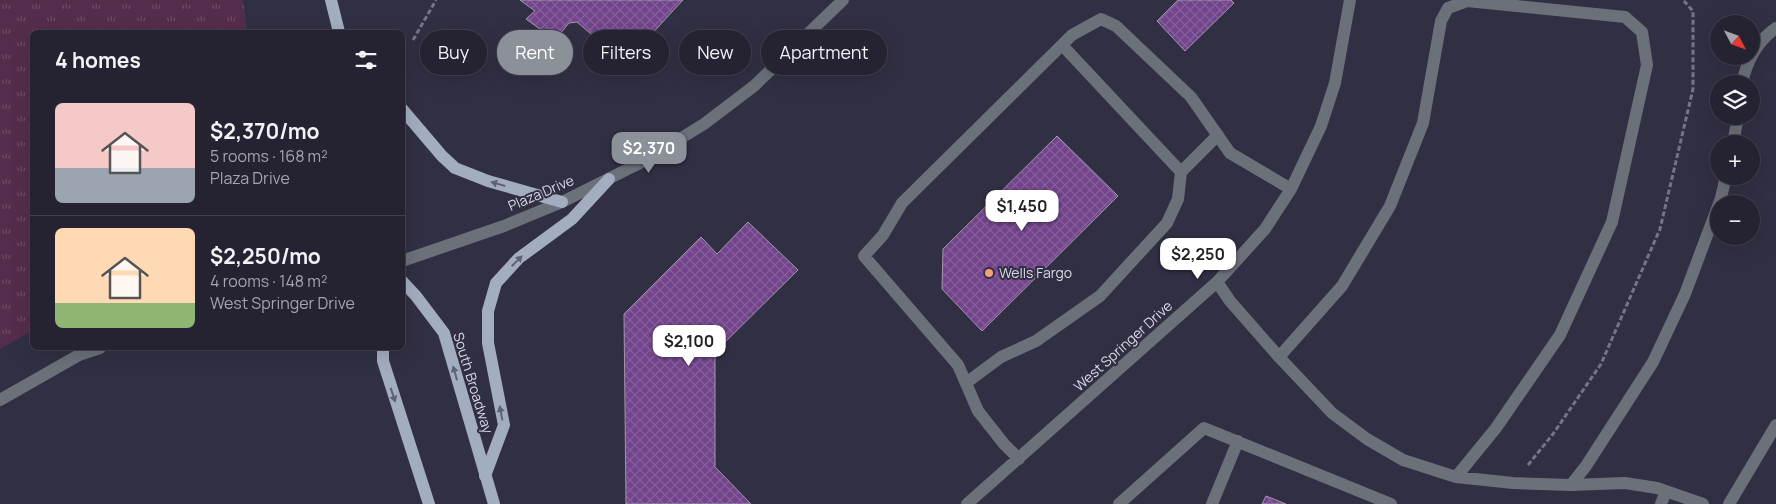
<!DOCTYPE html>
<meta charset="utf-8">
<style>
:root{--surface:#252332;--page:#2d2b3a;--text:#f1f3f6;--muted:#a3a4ac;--line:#42404d;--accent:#8c9099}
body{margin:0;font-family:Manrope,sans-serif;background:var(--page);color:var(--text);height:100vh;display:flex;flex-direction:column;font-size:19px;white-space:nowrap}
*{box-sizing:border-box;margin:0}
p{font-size:16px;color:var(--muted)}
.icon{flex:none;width:28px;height:28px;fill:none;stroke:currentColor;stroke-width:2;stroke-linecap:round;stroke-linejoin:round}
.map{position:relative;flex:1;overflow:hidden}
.sheet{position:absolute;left:30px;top:30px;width:375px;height:320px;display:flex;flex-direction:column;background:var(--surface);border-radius:8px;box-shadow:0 5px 20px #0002,0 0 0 1px var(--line)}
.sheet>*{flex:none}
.guide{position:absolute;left:420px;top:30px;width:475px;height:45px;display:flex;gap:10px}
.needle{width:32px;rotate:131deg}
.buttons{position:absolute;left:1710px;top:15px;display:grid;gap:10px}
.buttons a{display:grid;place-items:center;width:50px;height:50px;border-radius:50%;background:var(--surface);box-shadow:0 5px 20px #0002,0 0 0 1px var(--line);font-size:25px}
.price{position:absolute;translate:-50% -42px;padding:0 11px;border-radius:10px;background:#fff;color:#222;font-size:16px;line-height:32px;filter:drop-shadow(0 1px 2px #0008)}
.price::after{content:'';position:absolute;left:50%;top:30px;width:15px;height:11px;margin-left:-8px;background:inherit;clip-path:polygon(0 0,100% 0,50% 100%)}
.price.selected{background:var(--accent);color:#fff}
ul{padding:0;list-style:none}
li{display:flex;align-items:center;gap:15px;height:125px;padding:0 25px}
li+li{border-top:1px solid var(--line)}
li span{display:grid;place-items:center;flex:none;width:140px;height:100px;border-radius:8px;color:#555}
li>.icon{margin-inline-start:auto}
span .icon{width:60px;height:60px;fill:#fffc;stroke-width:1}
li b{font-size:21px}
h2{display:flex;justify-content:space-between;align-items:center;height:60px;padding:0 25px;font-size:21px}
.pill{padding:0 18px;border-radius:22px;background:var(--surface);box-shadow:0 5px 20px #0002,0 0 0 1px var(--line);font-size:18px;line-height:45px}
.pill.selected{background:var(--accent);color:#fff}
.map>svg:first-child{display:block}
</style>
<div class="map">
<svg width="1776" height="504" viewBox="0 0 1776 504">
<defs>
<pattern id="grass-tufts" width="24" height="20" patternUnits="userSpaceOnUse" patternTransform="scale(1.25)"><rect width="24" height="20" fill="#552d4c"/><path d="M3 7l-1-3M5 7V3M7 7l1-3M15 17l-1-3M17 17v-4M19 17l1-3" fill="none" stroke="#6d4b66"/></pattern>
<pattern id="building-cross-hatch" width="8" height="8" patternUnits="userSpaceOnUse" patternTransform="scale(1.25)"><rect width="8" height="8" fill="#72448b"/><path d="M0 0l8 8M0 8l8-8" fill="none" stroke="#865e9b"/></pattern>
</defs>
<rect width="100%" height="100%" fill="#312f43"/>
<!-- grass -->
<path fill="url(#grass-tufts)" d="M0 0H243L247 32H32V331L0 349Z"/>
<!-- building -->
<path fill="url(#building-cross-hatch)" stroke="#a395ab" d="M520 0H683L625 63 577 22 569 23 555 40 526 19 535 11Z
M1178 0H1231L1234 3 1185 51 1157 21Z
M1057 136 1118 196 982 331 942 289 943 249Z
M748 222 798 270 715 352V467L751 504H626L624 314 701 237 717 254Z
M1266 496 1286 504H1262Z"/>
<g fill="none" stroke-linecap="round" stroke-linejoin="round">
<!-- path -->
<path stroke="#767485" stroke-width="3" stroke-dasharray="5 2.5" stroke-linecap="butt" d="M413 40 436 0
M1528 465 1553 434 1601 364 1660 229 1693 89V11L1683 0"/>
<!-- minor -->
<path stroke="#6b7079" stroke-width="12" d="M1062 45 1181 172 1218 135
M1742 84C1746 62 1758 40 1776 28
M1733 144 1738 116
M402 261 504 226 562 202 644 161 704 124 754 86 843 0
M1217 282 1230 301 1279 357 1332 413 1367 439 1403 460 1456 477 1513 483 1571 485 1625 483 1657 488 1703 504
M1279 357 1342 286 1390 206 1423 123 1441 21 1448 8 1467 1 1625 17 1642 32 1647 65 1612 222 1560 335 1496 428 1456 477
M966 383 1001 357 1036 341 1100 296 1167 223 1178 199 1181 172
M0 400 79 355 100 348
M1019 459 1004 444 978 411 958 365 864 256 883 235 902 203 1072 35 1101 19 1116 26 1191 97 1230 153 1291 189
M1571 485 1586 466 1653 362 1685 294 1721 198 1726 176
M967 504 1217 282 1265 229 1291 189 1321 126 1335 83 1350 0
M1119 504 1204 428 1391 504
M1212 504 1238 441
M1661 504 1666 491
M1729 504 1776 425"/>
<!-- major -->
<path stroke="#a3adc0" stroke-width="12" d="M331 0 339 32
M402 109 442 156 455 168 488 181 562 202
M402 281 416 296 444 333 494 504
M383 348V361L429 504
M485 476 504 425 488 343V311L496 283 519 258 572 219 609 179"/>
</g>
<!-- one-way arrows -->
<defs><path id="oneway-solid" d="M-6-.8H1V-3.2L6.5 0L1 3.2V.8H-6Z" transform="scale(1.25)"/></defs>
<g fill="#5f6175">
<use href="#oneway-solid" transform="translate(498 184) rotate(-164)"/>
<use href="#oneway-solid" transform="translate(517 261) rotate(-45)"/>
<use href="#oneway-solid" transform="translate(455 373) rotate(-106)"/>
<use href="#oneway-solid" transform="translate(393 395) rotate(72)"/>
<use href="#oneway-solid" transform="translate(501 413) rotate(-101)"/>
</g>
<!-- markers -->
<circle fill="#f0a279" stroke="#312f43" stroke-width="2" cx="989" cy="273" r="5"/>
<g text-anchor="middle" stroke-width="4" stroke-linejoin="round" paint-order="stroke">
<!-- street labels -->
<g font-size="14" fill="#dad9e6" stroke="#312f43">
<text transform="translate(541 193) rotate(-23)" y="5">Plaza Drive</text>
<text transform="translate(1123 346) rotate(-42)" y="5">West Springer Drive</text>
<text transform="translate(473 383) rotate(73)" y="5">South Broadway</text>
</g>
<!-- poi labels -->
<g font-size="14" fill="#dad9e6" stroke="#312f43" text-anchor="start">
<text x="999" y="278">Wells Fargo</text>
</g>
</g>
</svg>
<div class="buttons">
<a><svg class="needle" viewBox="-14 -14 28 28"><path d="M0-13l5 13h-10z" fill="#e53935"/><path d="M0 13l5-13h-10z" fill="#a3a4ac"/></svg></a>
<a><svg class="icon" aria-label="layers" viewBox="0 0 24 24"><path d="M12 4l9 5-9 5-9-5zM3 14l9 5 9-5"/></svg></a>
<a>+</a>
<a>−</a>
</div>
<b class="price selected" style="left:649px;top:174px">$2,370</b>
<b class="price" style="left:1022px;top:232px">$1,450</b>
<b class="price" style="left:1198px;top:280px">$2,250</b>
<b class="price" style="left:689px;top:367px">$2,100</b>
<div class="guide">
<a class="pill">Buy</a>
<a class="pill selected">Rent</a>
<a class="pill">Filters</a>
<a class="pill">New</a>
<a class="pill">Apartment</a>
</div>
<section class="sheet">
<h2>4 homes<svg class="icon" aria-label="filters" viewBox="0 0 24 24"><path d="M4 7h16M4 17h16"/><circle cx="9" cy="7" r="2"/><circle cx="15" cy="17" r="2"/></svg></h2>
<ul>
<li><span style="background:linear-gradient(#f6c9c9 65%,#9aa5b1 0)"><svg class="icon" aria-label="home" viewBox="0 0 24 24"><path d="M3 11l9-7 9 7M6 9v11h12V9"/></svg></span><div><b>$2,370/mo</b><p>5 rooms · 168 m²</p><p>Plaza Drive</p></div></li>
<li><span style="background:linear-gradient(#ffd9b3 75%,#8fb573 0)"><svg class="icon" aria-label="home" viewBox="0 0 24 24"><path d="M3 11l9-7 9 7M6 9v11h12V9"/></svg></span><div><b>$2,250/mo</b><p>4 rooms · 148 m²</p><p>West Springer Drive</p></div></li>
</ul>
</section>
</div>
